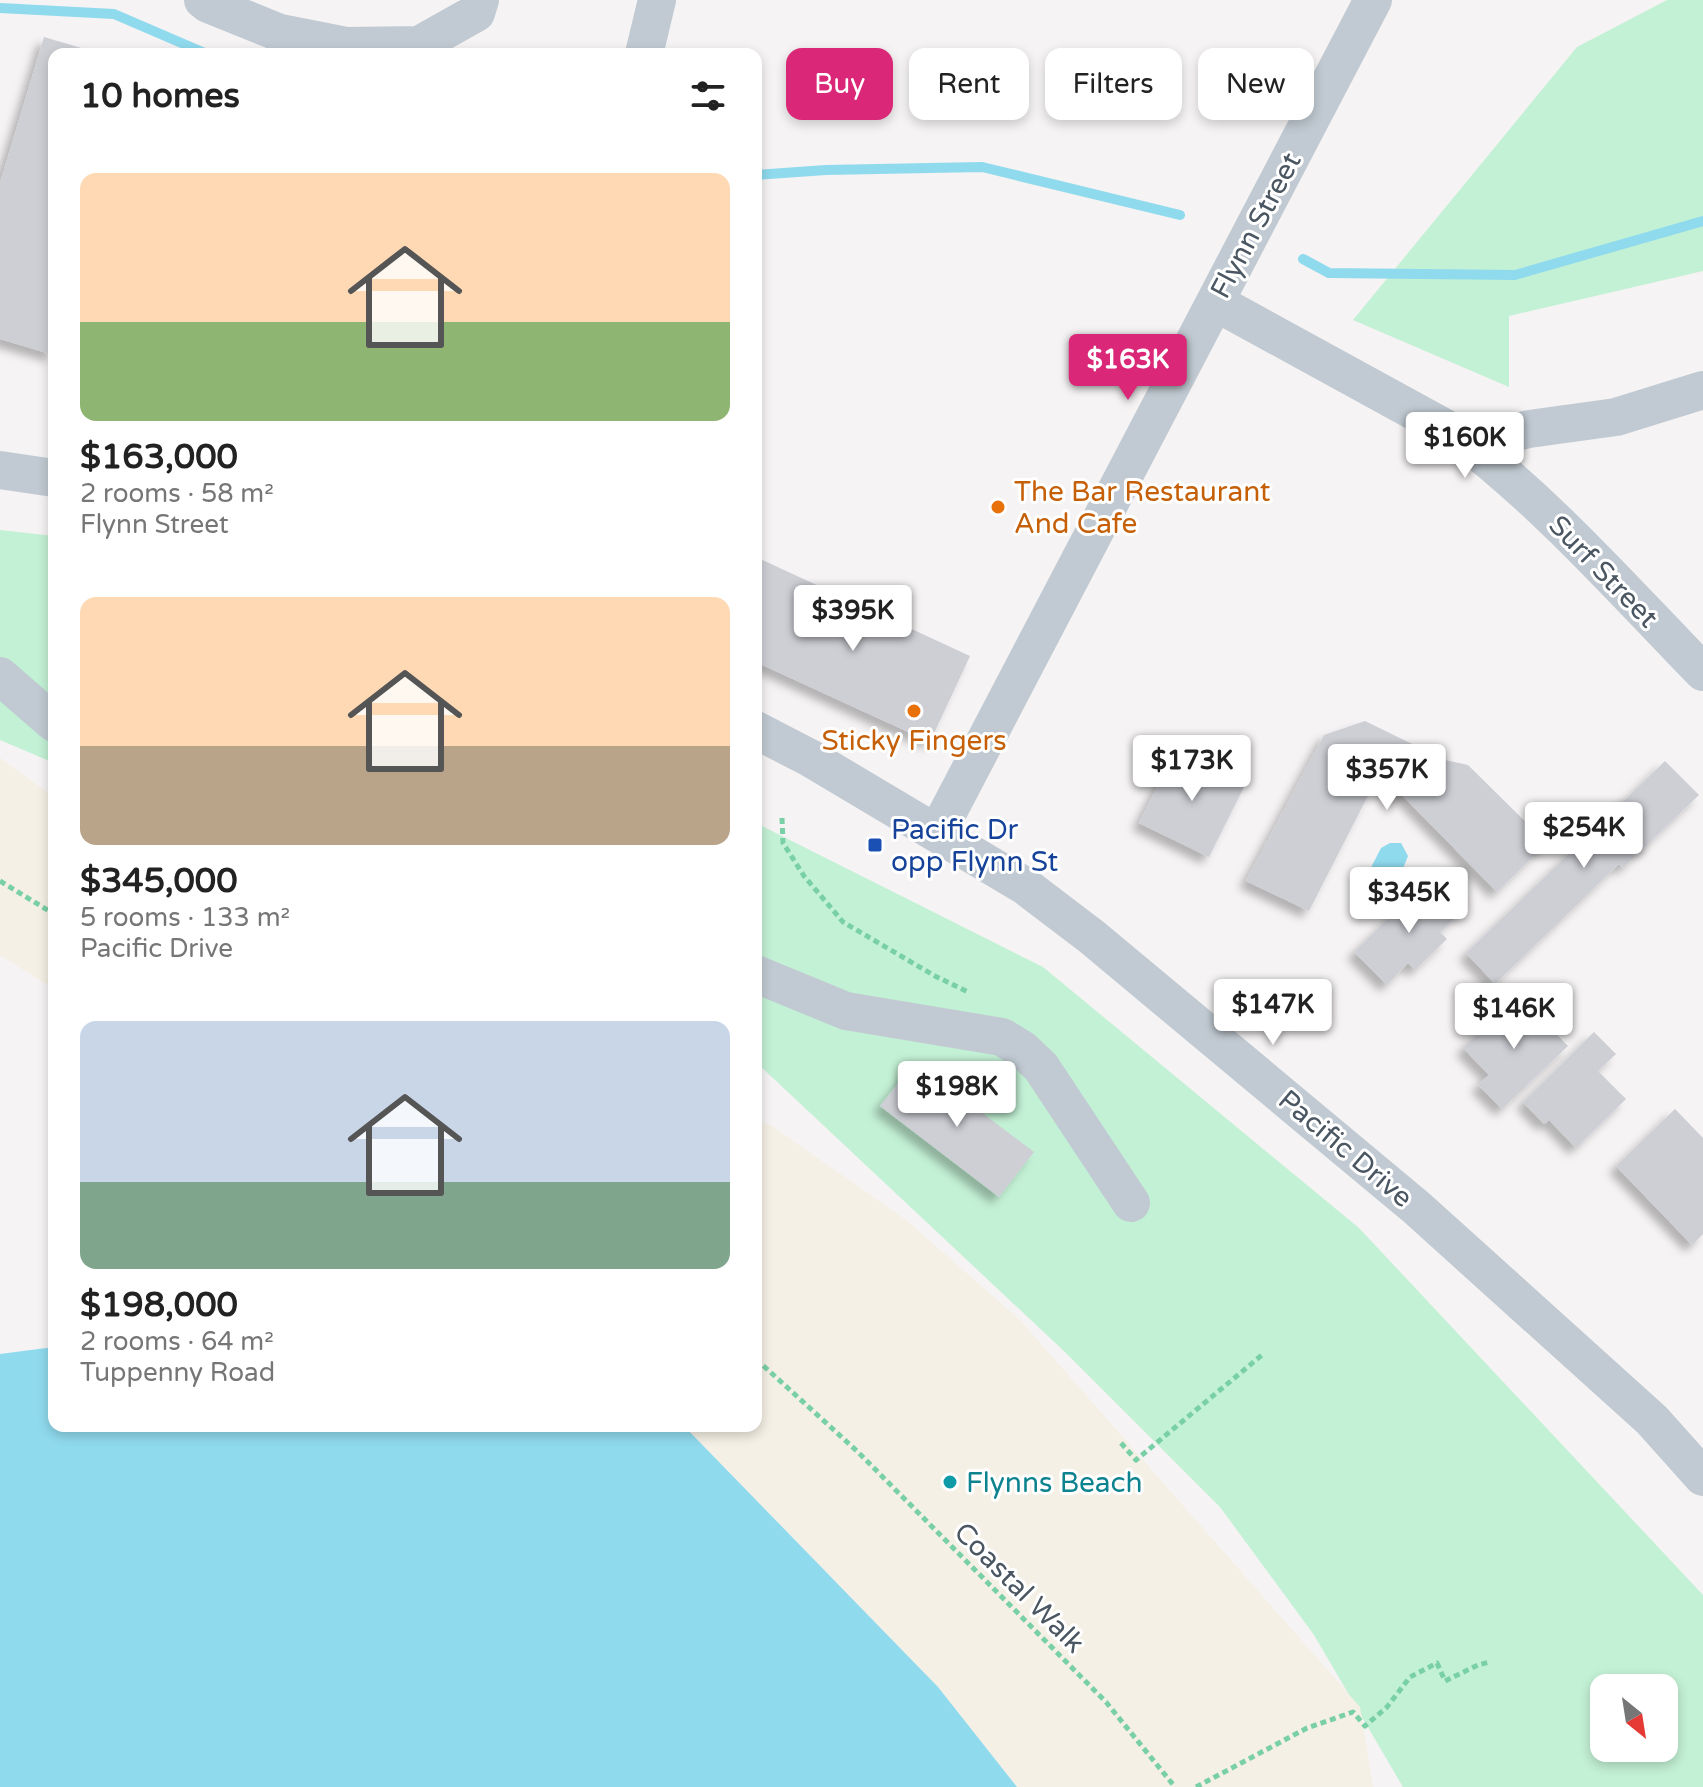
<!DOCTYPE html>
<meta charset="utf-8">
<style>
:root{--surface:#fff;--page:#f6f6f6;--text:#222;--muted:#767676;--accent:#db2777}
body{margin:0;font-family:"Varela Round",sans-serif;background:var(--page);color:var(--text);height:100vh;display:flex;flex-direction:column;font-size:30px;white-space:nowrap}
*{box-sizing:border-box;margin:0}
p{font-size:26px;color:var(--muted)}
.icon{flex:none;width:44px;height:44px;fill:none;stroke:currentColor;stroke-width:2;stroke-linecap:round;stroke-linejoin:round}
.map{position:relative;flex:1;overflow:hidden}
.panel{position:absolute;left:48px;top:48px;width:714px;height:1384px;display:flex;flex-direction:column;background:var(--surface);border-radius:16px;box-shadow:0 4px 12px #0003}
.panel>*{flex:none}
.hud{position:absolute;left:786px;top:48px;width:760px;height:72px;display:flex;gap:16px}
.needle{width:52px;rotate:150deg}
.fabs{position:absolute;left:1590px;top:1674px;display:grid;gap:16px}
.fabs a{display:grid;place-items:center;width:88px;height:88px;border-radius:16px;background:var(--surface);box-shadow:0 4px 12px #0003;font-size:40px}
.price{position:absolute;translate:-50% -68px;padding:0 18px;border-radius:8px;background:#fff;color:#222;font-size:26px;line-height:52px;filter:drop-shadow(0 2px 4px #0008)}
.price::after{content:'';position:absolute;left:50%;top:48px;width:24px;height:18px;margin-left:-12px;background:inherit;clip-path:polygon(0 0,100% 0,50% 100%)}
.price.on{background:var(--accent);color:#fff}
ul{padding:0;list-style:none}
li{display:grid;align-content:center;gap:16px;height:424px;padding:0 32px}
li span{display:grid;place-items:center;height:248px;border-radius:16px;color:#555}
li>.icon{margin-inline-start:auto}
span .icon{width:144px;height:144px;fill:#fffc;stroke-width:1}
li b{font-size:34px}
h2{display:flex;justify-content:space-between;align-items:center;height:96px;padding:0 32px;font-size:34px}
.chip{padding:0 28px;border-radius:16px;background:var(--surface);box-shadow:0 4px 12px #0003;font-size:28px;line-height:72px}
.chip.on{background:var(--accent);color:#fff}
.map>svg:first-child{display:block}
</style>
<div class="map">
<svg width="1703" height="1787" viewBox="0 0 1703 1787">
<defs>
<filter id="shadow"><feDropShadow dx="-7" dy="7" stdDeviation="4" flood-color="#0004"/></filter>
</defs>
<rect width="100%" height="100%" fill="#f5f3f3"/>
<!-- green -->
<path fill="#c3f1d5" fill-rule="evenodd" d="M1667 0H1703V271L1509 316V387L1353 320 1577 47Z
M0 530 54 536V763L0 740Z
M756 823 1043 967 1359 1228 1703 1595V1787H1403L1314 1635 1220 1507 1066 1353 756 1062ZM1604 1688H1664V1748H1604Z"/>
<!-- sand -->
<path fill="#f5f0e5" d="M0 758 54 797V989L0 955Z
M756 1120 772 1126 906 1220 1020 1320 1360 1707 1373 1787H1017L938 1687 684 1426H756Z"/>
<!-- water -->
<path fill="#90daee" d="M1390 843H1401L1408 856 1402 871 1383 881 1375 905 1366 911 1359 909 1354 901 1381 848Z
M54 1347V1426H684L938 1687 1017 1787H0V1354Z"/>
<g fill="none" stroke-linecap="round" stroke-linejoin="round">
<!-- stream -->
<path stroke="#90daee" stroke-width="10" d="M0 8 114 14 207 54
M756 175 826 170 982 167 1180 215
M1303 259 1329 273 1515 275 1703 221"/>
</g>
<!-- building -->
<path fill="#cdcfd5" filter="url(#shadow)" d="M44 37 98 53 54 54V355L0 339V183Z
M756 557 970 656 930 742 756 662Z
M1365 721 1445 760 1468 765 1547 843 1497 892 1398 791 1377 778 1309 911 1246 881 1324 735Z
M1176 749 1246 783 1209 857 1139 823Z
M1665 761 1699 795 1623 868 1619 864 1495 984 1466 953Z
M1424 883 1443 902 1448 897 1462 911 1440 932 1447 939 1415 970 1408 963 1387 985 1354 952Z
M1518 995 1568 1046 1502 1109 1478 1085 1489 1075 1463 1048Z
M1594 1032 1616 1054 1598 1071 1626 1099 1576 1148 1549 1120 1544 1124 1523 1102Z
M915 1062 1034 1152 999 1197 880 1106Z
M1675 1109 1703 1138V1234L1692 1245 1616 1166Z"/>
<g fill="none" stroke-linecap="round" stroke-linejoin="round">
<!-- path -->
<path stroke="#7ad0a6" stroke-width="5" stroke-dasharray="6 4" stroke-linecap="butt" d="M782 818 783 843 804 876 843 922 935 976 968 992
M0 881 54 914
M756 1359 858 1452 1106 1702 1175 1787
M1121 1443 1136 1460 1262 1355
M1196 1787 1307 1728 1353 1712 1365 1726 1387 1707 1410 1677 1437 1663 1445 1681 1478 1665 1490 1662"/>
<!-- minor -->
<path stroke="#c1cad2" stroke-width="38" d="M203 0 208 4 280 33 346 46 419 45 476 13 480 0
M644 54 657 0
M1215 302 1454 433C1546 502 1623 590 1703 672
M1478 451 1499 436 1529 429 1616 417 1703 390
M0 470 54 478
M0 676 54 723
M756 730 810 758 1025 886 1092 937 1417 1208 1652 1420 1703 1477
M937 833 1373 0
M756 974 846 1011 1002 1037 1023 1050 1041 1067 1131 1203"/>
</g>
<!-- markers -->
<g fill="#e8710a" stroke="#fff" stroke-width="3">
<circle cx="998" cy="507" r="8"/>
<circle cx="914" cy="711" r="8"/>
</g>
<rect fill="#1a4fb4" stroke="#fff" stroke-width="3" x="867" y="837" width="16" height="16" rx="4"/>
<circle fill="#0f9aa8" stroke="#fff" stroke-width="3" cx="950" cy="1482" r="8"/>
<g text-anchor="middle" stroke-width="6" stroke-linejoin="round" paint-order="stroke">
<!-- street labels -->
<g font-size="28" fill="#4a5661" stroke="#fff">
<text transform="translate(1255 225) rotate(-62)" y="10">Flynn Street</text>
<text transform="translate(1604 571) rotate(46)" y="10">Surf Street</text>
<text transform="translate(1346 1148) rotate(40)" y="10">Pacific Drive</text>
<text transform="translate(1020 1587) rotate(45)" y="10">Coastal Walk</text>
</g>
<!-- food labels -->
<g font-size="28" fill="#c56008" stroke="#fff" text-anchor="start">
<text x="1014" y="501">The Bar Restaurant<tspan x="1014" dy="32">And Cafe</tspan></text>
<text x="914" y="750" text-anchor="middle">Sticky Fingers</text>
</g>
<!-- transit labels -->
<g font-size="28" fill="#164399" stroke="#fff" text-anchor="start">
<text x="891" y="839">Pacific Dr<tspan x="891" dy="32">opp Flynn St</tspan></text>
</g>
<!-- culture labels -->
<g font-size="28" fill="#0d838f" stroke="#fff" text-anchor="start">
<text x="966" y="1492">Flynns Beach</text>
</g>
</g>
</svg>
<div class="fabs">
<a><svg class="needle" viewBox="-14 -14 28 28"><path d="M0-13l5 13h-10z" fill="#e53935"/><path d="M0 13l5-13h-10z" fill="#767676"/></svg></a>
</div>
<b class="price on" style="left:1128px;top:402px">$163K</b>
<b class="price" style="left:1465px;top:480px">$160K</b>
<b class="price" style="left:853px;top:653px">$395K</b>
<b class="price" style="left:1192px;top:803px">$173K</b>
<b class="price" style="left:1387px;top:812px">$357K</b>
<b class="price" style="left:1584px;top:870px">$254K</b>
<b class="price" style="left:1409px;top:935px">$345K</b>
<b class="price" style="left:1273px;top:1047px">$147K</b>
<b class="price" style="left:1514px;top:1051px">$146K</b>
<b class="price" style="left:957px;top:1129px">$198K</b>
<div class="hud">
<a class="chip on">Buy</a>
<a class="chip">Rent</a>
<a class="chip">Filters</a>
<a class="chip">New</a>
</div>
<section class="panel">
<h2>10 homes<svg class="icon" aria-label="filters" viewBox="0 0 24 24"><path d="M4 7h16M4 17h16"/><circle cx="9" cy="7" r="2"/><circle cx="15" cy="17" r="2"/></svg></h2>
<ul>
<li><span style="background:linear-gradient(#ffd9b3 60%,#8fb573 0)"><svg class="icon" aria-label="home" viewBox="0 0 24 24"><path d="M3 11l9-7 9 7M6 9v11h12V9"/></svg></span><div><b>$163,000</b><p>2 rooms · 58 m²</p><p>Flynn Street</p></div></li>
<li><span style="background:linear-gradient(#ffd9b3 60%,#b9a48a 0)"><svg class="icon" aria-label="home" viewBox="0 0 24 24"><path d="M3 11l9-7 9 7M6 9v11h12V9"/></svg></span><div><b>$345,000</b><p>5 rooms · 133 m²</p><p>Pacific Drive</p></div></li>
<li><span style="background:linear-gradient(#c9d6e8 65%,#7fa58c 0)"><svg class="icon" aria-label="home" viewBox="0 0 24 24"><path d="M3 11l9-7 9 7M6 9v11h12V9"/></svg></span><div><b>$198,000</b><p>2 rooms · 64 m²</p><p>Tuppenny Road</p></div></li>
</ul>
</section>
</div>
